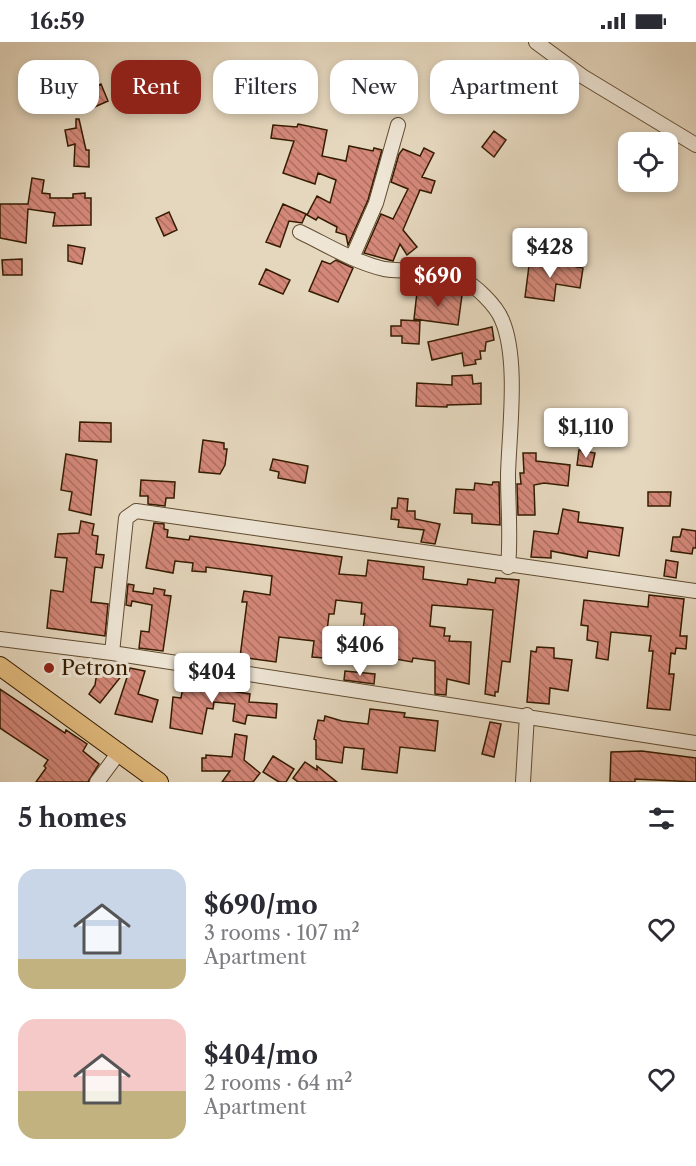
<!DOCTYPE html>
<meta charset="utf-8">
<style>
:root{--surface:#fff;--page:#f7f7f7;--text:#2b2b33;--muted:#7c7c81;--accent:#8f2418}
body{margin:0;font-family:"Libre Caslon Text",serif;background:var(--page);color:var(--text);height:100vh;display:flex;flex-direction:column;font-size:22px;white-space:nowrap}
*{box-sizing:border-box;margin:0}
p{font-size:20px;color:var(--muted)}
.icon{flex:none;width:33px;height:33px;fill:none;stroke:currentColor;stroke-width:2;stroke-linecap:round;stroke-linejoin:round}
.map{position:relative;height:740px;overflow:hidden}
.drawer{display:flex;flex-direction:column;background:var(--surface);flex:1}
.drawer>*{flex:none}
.top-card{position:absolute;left:18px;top:18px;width:660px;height:54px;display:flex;gap:12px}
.tools{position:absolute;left:618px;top:90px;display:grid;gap:12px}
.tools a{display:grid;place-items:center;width:60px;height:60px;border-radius:12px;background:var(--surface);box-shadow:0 3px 9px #0003;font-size:30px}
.price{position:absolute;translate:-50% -51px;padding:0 14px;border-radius:6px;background:#fff;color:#222;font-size:20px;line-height:39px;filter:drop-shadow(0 2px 3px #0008)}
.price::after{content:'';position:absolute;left:50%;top:36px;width:18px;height:14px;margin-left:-9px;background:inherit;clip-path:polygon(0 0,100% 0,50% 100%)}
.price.selected{background:var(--accent);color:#fff}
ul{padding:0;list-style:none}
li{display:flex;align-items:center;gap:18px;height:150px;padding:0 18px}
li span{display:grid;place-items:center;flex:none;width:168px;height:120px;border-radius:18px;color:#555}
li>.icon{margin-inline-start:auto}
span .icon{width:72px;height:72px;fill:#fffc;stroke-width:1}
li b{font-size:26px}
h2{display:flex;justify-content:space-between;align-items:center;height:72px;padding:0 18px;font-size:26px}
.tag{padding:0 21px;border-radius:18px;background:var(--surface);box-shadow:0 3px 9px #0003;font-size:21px;line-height:54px}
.tag.selected{background:var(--accent);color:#fff}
.status{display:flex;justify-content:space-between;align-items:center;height:42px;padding:0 30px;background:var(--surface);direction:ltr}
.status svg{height:16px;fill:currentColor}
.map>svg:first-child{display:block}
</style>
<div class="status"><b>16:59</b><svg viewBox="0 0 49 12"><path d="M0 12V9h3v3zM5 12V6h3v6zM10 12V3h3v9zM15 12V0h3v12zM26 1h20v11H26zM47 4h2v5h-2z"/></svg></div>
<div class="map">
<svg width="696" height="740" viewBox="0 0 696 740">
<defs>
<pattern id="building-back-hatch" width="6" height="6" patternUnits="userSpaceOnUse" patternTransform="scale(1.5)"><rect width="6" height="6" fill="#d48879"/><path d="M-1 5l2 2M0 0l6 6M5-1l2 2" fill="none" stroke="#ad6e61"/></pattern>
</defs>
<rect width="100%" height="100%" fill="#e5d7be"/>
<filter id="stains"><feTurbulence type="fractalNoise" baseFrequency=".00333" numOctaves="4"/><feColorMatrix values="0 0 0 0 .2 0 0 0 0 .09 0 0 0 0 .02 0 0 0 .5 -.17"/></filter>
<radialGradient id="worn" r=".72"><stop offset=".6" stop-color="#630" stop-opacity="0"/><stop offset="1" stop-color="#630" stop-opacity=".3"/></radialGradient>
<!-- building -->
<path fill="url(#building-back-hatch)" stroke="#351c00" stroke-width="1.5" d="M101 42 108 59 90 67 83 50Z
M76 77H79L86 108H89V125L74 124 75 102 68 104 65 88 76 86Z
M298 82 327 88 322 114 346 119 349 104 373 109 374 106 382 108 368 158 348 203 346 193 336 190 337 185 318 175 316 178 307 173 317 154 330 161 336 138 318 131 315 142 283 131 294 99 271 96 273 83 297 85Z
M494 89 506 98 494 115 482 105Z
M424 106 434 111 422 135 435 139 431 151 420 148 403 188 417 205 407 213 400 202 393 219 364 211 381 172 393 177 408 147 391 140 399 112 403 107 420 114Z
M32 136 44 138 42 151 50 152V156H73V152L85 151V156H91V183L53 184 55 171 28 167 26 201 0 196V162H28Z
M283 162 306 172 302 181 289 179 280 205 266 200Z
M169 170 177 188 164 194 156 176Z
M68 203 85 206 82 222 68 219Z
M530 216 583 226 580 246 556 242 554 259 525 255Z
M22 217V233H3L2 218Z
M336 218 353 226 338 260 309 249 322 219 330 222Z
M266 227 290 238 283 252 259 242Z
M417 250 462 253 458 283 414 277Z
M401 278 420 279 419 302 402 301V294H391V284H401Z
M492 285 494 298 486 300 485 309H480L481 317 475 318 476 322 464 324 462 311 432 318 428 300Z
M472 333 473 342 481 341V362L447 363V365L416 364 417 341 452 343V334Z
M80 380 111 381V400L79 399Z
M203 398 224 401V407H227L225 423 220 432 199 430Z
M579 408 595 411 592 425 577 423Z
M523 411H536V419L570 423 568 444 544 441 534 443 535 473H518L517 442H521L520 431H524Z
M66 412 97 418 91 473 69 468 72 450 61 448Z
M273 417 308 424 305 441 278 436 279 430 270 428Z
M141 438 175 440 174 456H166L165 464 148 462V454H140Z
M493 440H499L500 483 472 481V472L454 471 456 447 474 448 475 441 492 443Z
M648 450H671L670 464H648Z
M398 456 408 457 407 469H415V477L440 482 435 502 421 500 424 488 398 485 399 478 391 477 392 466H397Z
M563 467 579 470 578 480 623 486 619 514 588 509 587 516 551 509V516L531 515 534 489 558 492Z
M81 479 94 482 92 493 98 494 96 512 104 513 102 526 95 525 91 560 108 562 105 594 47 586 51 548 63 550 67 516 55 515 58 492 79 491Z
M154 481 164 482V487L168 488 167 495 189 498 190 494 205 496 342 515 339 532 366 534 368 518 424 525 423 537 467 543 468 537 495 541 496 536 519 538 510 620 502 619 498 650H495V654L485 652 493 568 432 563 430 584 445 586 444 594H450L449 599 471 600 469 642 447 637 446 653 435 652V619L413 616 412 620 395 617 396 613 360 612 365 572H361L362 561 336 558 334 572H329L324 616 312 615 314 599 279 595 276 620 240 615 247 560H242L244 549 270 553 272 534 206 525V530L192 529 193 521 175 519 173 531 146 526Z
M682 487 696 489V506H693L692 512 671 509 673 495H680Z
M666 518 678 520 676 536 664 534Z
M128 542 134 543 133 549 153 552 154 546 165 548 164 553 171 554 163 609 139 606 141 589 149 590 152 563 132 559 131 564 126 563Z
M649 553 684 557 680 594H687L686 607 676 606 675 612 671 611 669 632H674L670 668 647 666 653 609H649L651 594 611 590 608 618 596 616 598 600 587 598 588 584 581 583 584 558 648 565Z
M537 605 554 606V616L572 618 568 649 550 646 549 662 527 660 531 609 536 610Z
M130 626 145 629 138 652 158 658 152 680 115 672Z
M345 629 375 632 374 642 344 638Z
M97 630 123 632 100 661 89 652 95 643Z
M185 634 232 639 231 649 250 652 249 660 277 662 276 676 247 673 245 682 233 679 235 662 214 660 213 667 207 666 202 692 170 686 173 655 181 656Z
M0 647 65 691 66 688 87 702 83 709 99 722 88 740H36L46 726 44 724 48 718 0 686Z
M370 667 405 671 404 675 438 679 435 709 400 705 397 731 362 727 364 707 344 705 342 721 316 717V698L314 697 318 678 324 679 325 674 342 679 368 682Z
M490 680 501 682 494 715 482 712Z
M235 692 247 694 244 718 260 731 253 740H222L230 729H202V716H206V713L232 715Z
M642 709 696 716V740L635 737V740H610L611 710Z
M273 714 294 727 286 740H279L263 730Z
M305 720 317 728V724L337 740H298L293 736Z"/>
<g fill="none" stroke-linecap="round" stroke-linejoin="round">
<defs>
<path id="minor" d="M536 0 582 34 696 103
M300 190C327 203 354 220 384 227 408 231 439 225 461 236 476 244 496 263 502 278 519 317 509 391 508 433 508 464 511 494 508 525
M352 216 376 161 398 83
M0 597 112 611 696 701
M112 611 126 476 136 469 696 549
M97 740 120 709
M523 740 527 673"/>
<path id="major" d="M0 624 159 740"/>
</defs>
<!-- minor casing -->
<use href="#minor" stroke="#614b30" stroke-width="16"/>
<!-- major casing -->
<use href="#major" stroke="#351c00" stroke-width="20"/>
<!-- minor -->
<use href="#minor" stroke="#eee5d5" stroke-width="14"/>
<!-- major -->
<use href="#major" stroke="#e2bc7f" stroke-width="18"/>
</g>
<!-- markers -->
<circle fill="#8f2418" stroke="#eee5d5" stroke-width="2" cx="49" cy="626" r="6"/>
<g text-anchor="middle" stroke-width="6" stroke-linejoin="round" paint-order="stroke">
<!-- poi labels -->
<g font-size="21" fill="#351c00" stroke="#eee5d5" text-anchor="start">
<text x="61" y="633">Petron</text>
</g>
</g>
<rect width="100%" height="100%" filter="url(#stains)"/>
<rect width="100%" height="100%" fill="url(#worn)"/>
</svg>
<div class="tools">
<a><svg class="icon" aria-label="locate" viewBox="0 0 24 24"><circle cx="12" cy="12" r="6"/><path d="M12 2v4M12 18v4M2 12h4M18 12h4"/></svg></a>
</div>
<b class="price" style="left:550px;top:237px">$428</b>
<b class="price selected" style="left:438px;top:266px">$690</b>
<b class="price" style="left:586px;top:417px">$1,110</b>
<b class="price" style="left:360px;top:635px">$406</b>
<b class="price" style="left:212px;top:662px">$404</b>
<div class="top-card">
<a class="tag">Buy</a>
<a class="tag selected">Rent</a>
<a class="tag">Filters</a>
<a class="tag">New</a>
<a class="tag">Apartment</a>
</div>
</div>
<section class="drawer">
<h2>5 homes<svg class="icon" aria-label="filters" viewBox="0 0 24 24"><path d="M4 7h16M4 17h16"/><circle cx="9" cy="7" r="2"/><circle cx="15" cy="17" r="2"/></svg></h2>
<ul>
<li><span style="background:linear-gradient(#c9d6e8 75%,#c2b280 0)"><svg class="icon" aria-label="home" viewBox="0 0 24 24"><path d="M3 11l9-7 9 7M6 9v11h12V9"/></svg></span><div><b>$690/mo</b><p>3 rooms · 107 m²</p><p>Apartment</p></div><svg class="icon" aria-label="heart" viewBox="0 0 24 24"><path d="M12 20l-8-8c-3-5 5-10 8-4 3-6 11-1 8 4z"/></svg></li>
<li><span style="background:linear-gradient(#f6c9c9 60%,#c2b280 0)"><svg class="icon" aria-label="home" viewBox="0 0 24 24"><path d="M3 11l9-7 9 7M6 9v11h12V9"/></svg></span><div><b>$404/mo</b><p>2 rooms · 64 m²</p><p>Apartment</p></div><svg class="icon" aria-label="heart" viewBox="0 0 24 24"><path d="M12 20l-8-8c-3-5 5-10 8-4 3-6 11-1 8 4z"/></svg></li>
</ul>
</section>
